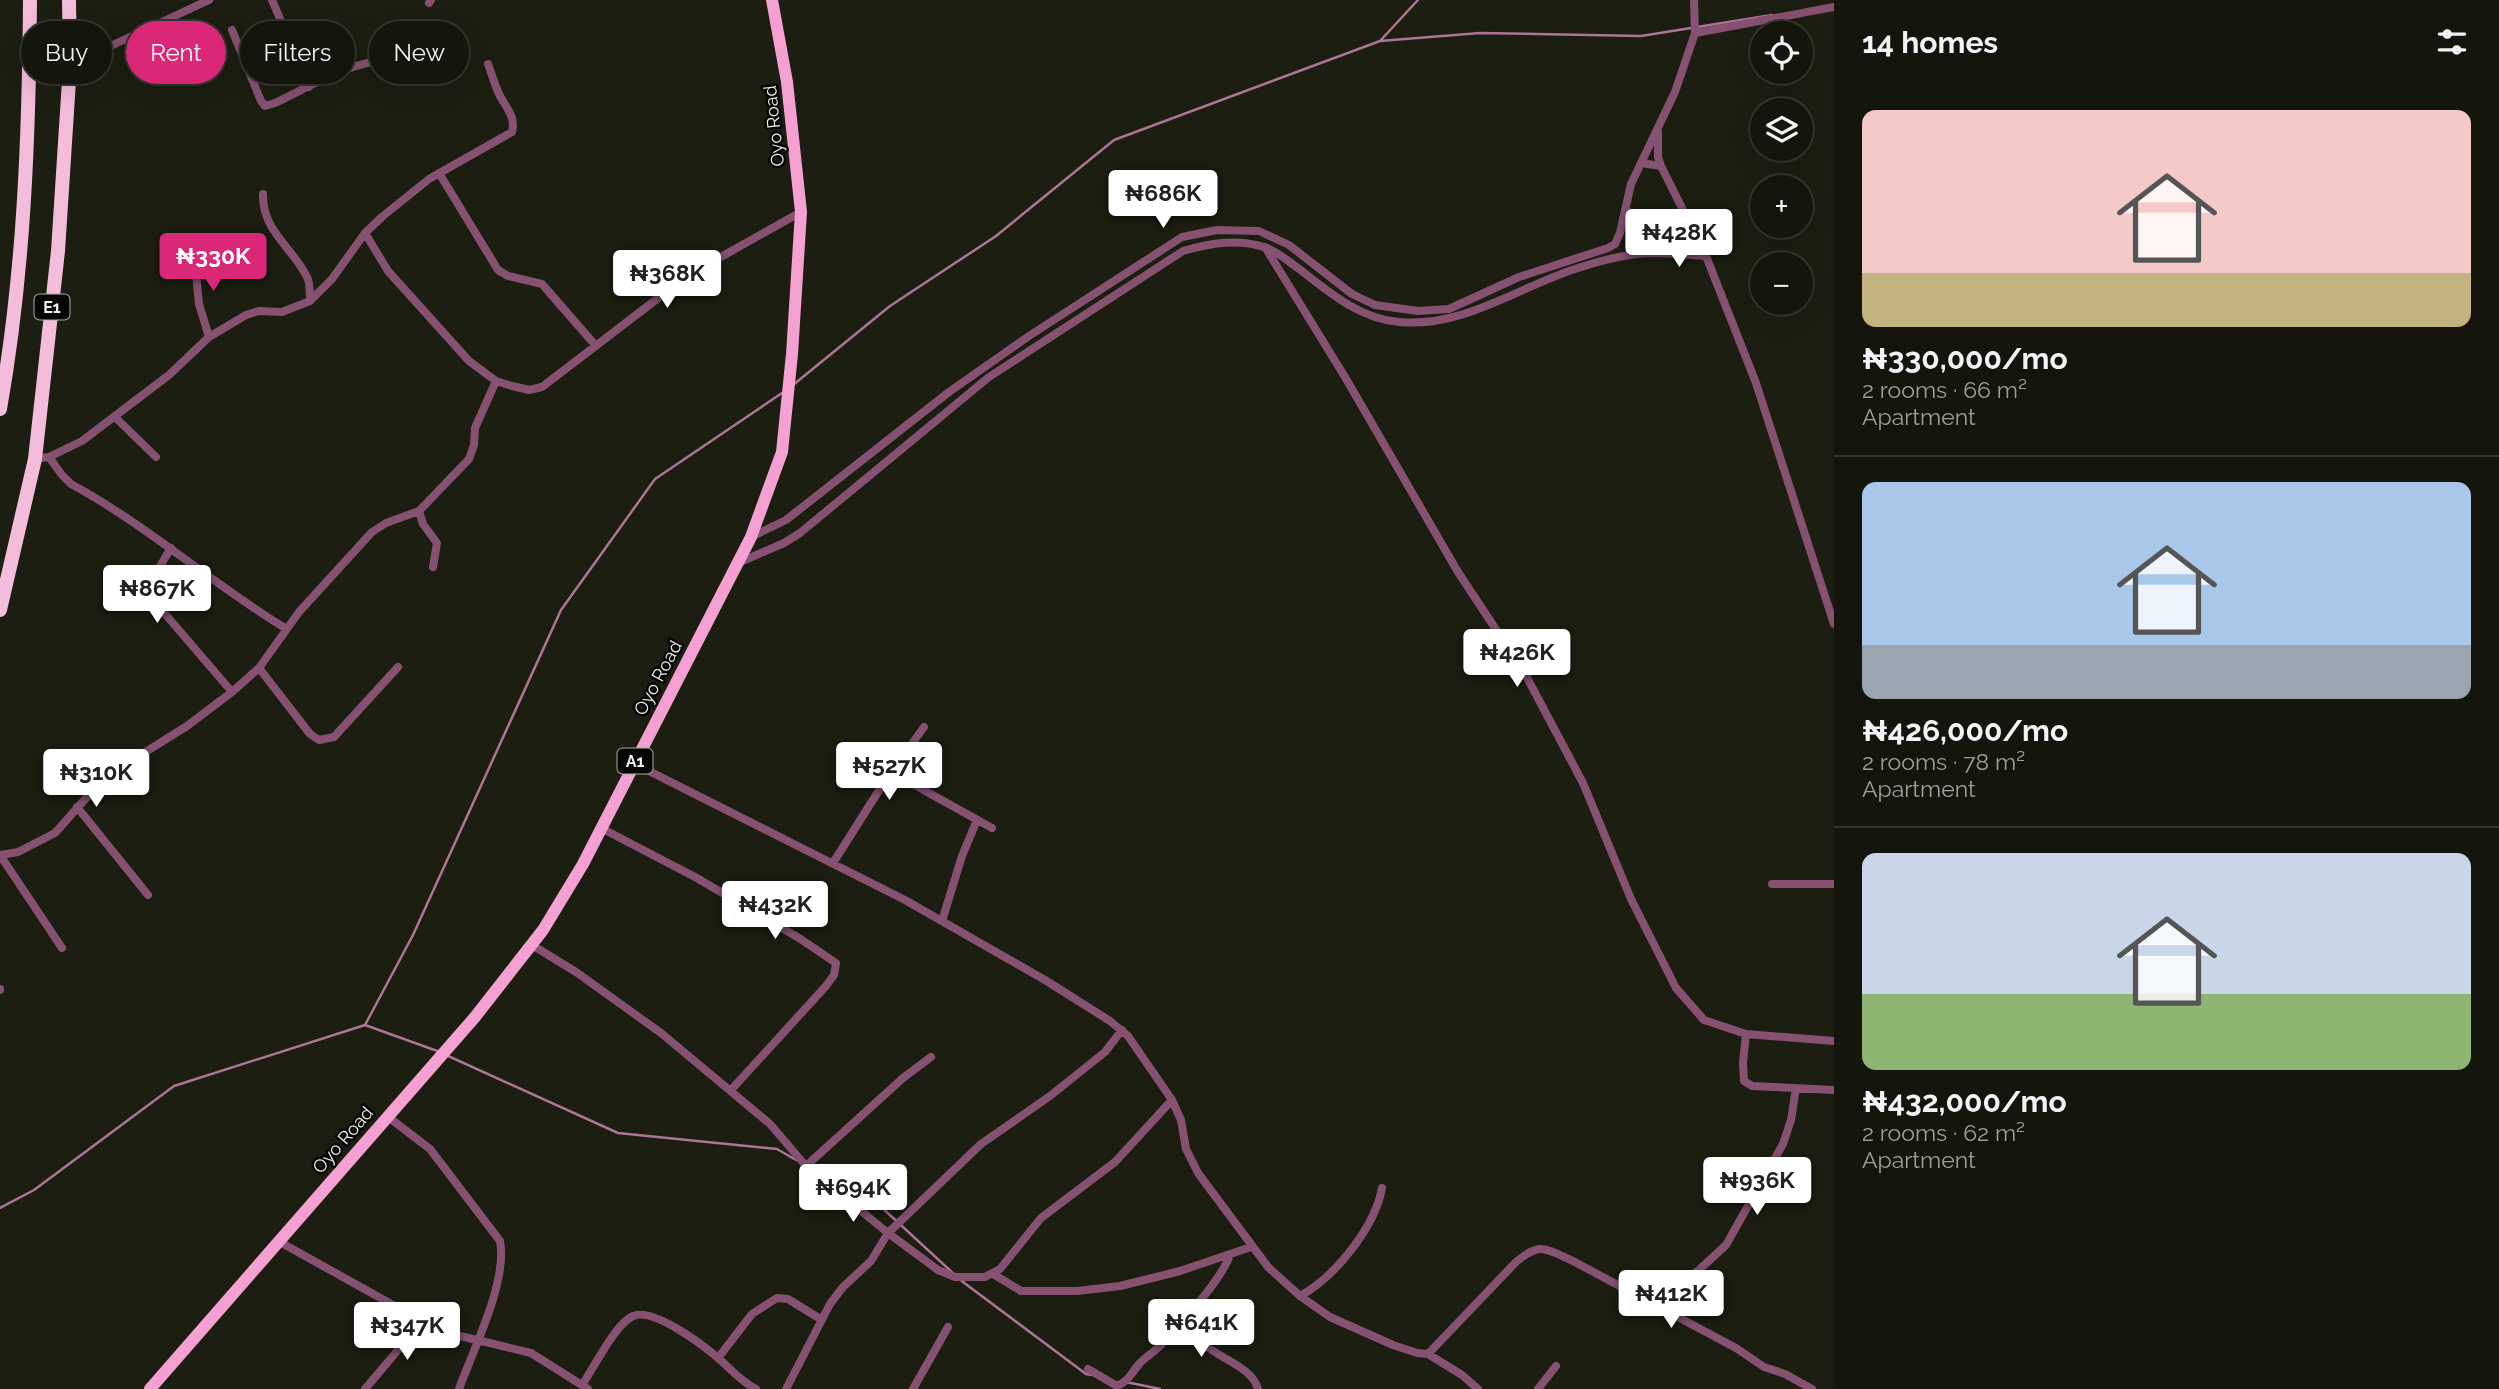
<!DOCTYPE html>
<meta charset="utf-8">
<style>
:root{--surface:#14160d;--page:#21231b;--text:#f1f3f6;--muted:#9d9f9d;--line:#33352e;--accent:#db2777}
body{margin:0;font-family:Raleway,sans-serif;background:var(--page);color:var(--text);height:100vh;display:flex;flex-direction:column;font-size:26px;white-space:nowrap}
*{box-sizing:border-box;margin:0}
p{font-size:23px;color:var(--muted)}
.icon{flex:none;width:38px;height:38px;fill:none;stroke:currentColor;stroke-width:2;stroke-linecap:round;stroke-linejoin:round}
.map{position:relative;flex:1;overflow:hidden}
.panel{display:flex;flex-direction:column;background:var(--surface);width:665px}
.panel>*{flex:none}
.hud{position:absolute;left:21px;top:21px;width:665px;height:63px;display:flex;gap:14px}
.buttons{position:absolute;left:1750px;top:21px;display:grid;gap:14px}
.buttons a{display:grid;place-items:center;width:63px;height:63px;border-radius:50%;background:var(--surface);box-shadow:0 7px 28px #0002,0 0 0 2px var(--line);font-size:35px}
.price{position:absolute;translate:-50% -60px;padding:0 16px;border-radius:7px;background:#fff;color:#222;font-size:23px;line-height:46px;filter:drop-shadow(0 2px 4px #0008)}
.price::after{content:'';position:absolute;left:50%;top:42px;width:21px;height:16px;margin-left:-10px;background:inherit;clip-path:polygon(0 0,100% 0,50% 100%)}
.price.active{background:var(--accent);color:#fff}
ul{padding:0;list-style:none}
li{display:grid;align-content:center;gap:14px;height:371px;padding:0 28px}
li+li{border-top:2px solid var(--line)}
li span{display:grid;place-items:center;height:217px;border-radius:14px;color:#555}
li>.icon{margin-inline-start:auto}
span .icon{width:126px;height:126px;fill:#fffc;stroke-width:1}
li b{font-size:30px}
h2{display:flex;justify-content:space-between;align-items:center;height:84px;padding:0 28px;font-size:30px}
.pill{padding:0 24px;border-radius:32px;background:var(--surface);box-shadow:0 7px 28px #0002,0 0 0 2px var(--line);font-size:24px;line-height:63px}
.pill.active{background:var(--accent);color:#fff}
main{display:flex;flex:1;min-height:0}
.map>svg:first-child{display:block}
</style>
<main>
<div class="map">
<svg width="1834" height="1389" viewBox="0 0 1834 1389">
<rect width="100%" height="100%" fill="#1b1e11"/>
<g fill="none" stroke-linecap="round" stroke-linejoin="round">
<!-- stream -->
<path stroke="#ad7597" stroke-width="2.5" d="M1380 41 1418 0
M793 385 890 306 996 236 1114 140 1380 41 1480 33 1641 36 1772 15
M365 1025 440 1052
M446 1055 618 1133 777 1149 796 1160
M821 1174 879 1205 954 1274
M0 1208 34 1190 174 1086 365 1025 413 935 561 610 655 479 782 393
M959 1279 1086 1374 1092 1375
M1126 1382 1160 1389"/>
<!-- minor -->
<path stroke="#875272" stroke-width="8" d="M272 0 309 87
M429 3 431 0
M232 30 261 101 265 106 275 103C311 86 350 61 390 60
M1695 33 1834 7
M70 65 209 0
M1658 132V157L1661 166 1706 256 1756 383 1834 624
M1641 163 1661 166
M439 173 498 270 508 276 542 284 596 346
M263 194C262 232 294 248 308 279 310 286 310 295 310 301
M1629 212C1630 231 1638 242 1653 253
M365 233 388 271 469 361 496 381 512 386 529 390 542 387 687 276 801 212
M1265 247 1345 377 1458 572 1524 672 1583 783 1631 899 1676 988 1704 1020 1746 1034 1834 1041
M194 254 199 304 209 337
M115 417 156 457
M49 457 62 475 71 484C147 525 212 584 285 628
M35 459 49 457 82 441 169 375 209 337 246 315 259 311 282 312 310 301 332 279 365 233 383 216 429 179 512 132C516 117 507 109 500 96 495 86 492 75 488 64
M419 511 423 524 437 543 433 567
M751 537 786 520 949 392 1029 336 1182 237 1217 230 1259 231 1289 245 1352 294 1375 305 1418 311 1449 309 1519 277 1608 248 1615 244 1620 233 1631 184 1675 92 1695 33 1694 0
M171 548 148 586V594L232 692
M738 563 784 543 800 533 989 377 1183 251C1210 243 1239 238 1267 248 1280 253 1290 263 1302 271 1331 294 1361 319 1399 322 1462 328 1517 288 1575 269 1599 261 1628 253 1653 253 1671 253 1689 255 1706 256
M259 668 310 734 319 740 334 737 398 667
M633 763 905 900 1045 980 1110 1021 1128 1036 1172 1100 1181 1120 1186 1149 1198 1173 1268 1267 1300 1296 1330 1317 1393 1345 1417 1353 1428 1354 1462 1375 1478 1389
M893 773 992 828
M77 807 148 895
M601 828 695 877 799 938 836 963 834 975 826 986 731 1090
M0 855 18 852 55 833 104 778 187 726 232 692 259 668 299 612 372 532 386 523 419 511 469 459 474 445 475 428 496 381
M0 855 62 948
M833 863 883 784 924 727
M1772 884H1834
M942 921 962 856 977 820
M532 945 576 972 661 1033 770 1124 806 1166 888 1233 938 1270 955 1277H985L1000 1269 1041 1218 1115 1162 1172 1100
M0 989V990
M1746 1034 1743 1063 1744 1081 1752 1086 1834 1090
M387 1116 430 1149 500 1241C508 1281 473 1350 459 1389
M806 1166 903 1078 931 1057
M278 1241 411 1315 460 1336 531 1353 588 1389
M993 1274 1021 1291H1077L1120 1286 1180 1271 1251 1247
M1300 1296C1335 1277 1375 1227 1382 1188
M1652 1303 1699 1270 1726 1245 1783 1144 1791 1120 1796 1088
M1187 1314C1190 1356 1250 1358 1258 1389
M404 1343 456 1337
M1428 1354 1516 1262C1540 1242 1544 1248 1571 1260L1736 1348 1764 1367 1785 1374 1812 1389
M718 1358 752 1314 777 1298 788 1299 822 1320
M1088 1369 1117 1386C1129 1381 1132 1372 1140 1363 1146 1357 1154 1352 1161 1345 1178 1327 1224 1277 1230 1254
M582 1385C594 1368 615 1324 633 1316 653 1307 703 1345 718 1358 731 1369 740 1381 756 1389
M365 1389 404 1343 411 1315
M786 1389 830 1304 843 1287 871 1261 888 1233 981 1144 1050 1096 1105 1052 1122 1030
M913 1389 948 1327
M1538 1389 1556 1366"/>
<!-- trunk -->
<path stroke="#f4a0d2" stroke-width="12" d="M150 1389 475 1017 543 930 583 864 751 537 782 452 792 354 801 212 787 82 772 0"/>
<!-- motorway -->
<path stroke="#f3bcdb" stroke-width="14" d="M0 409C24 274 29 137 30 0
M0 610 35 459 58 251 70 65 69 0"/>
</g>
<g text-anchor="middle" stroke-width="5" stroke-linejoin="round" paint-order="stroke">
<!-- shield labels -->
<g fill="#060704" stroke="#a9aca4" stroke-width="2">
<rect x="34.5" y="294.5" width="35" height="25" rx="5"/>
<rect x="617.5" y="748.5" width="35" height="25" rx="5"/>
</g>
<g font-size="16" font-weight="bold" fill="#eff2e8">
<text x="52" y="313">E1</text>
<text x="635" y="767">A1</text>
</g>
<!-- street labels -->
<g font-size="18" fill="#eff2e8" stroke="#060704">
<text transform="translate(774 126) rotate(-96)" y="6">Oyo Road</text>
<text transform="translate(658 678) rotate(-62)" y="6">Oyo Road</text>
<text transform="translate(343 1140) rotate(-49)" y="6">Oyo Road</text>
</g>
</g>
</svg>
<div class="buttons">
<a><svg class="icon" aria-label="locate" viewBox="0 0 24 24"><circle cx="12" cy="12" r="6"/><path d="M12 2v4M12 18v4M2 12h4M18 12h4"/></svg></a>
<a><svg class="icon" aria-label="layers" viewBox="0 0 24 24"><path d="M12 4l9 5-9 5-9-5zM3 14l9 5 9-5"/></svg></a>
<a>+</a>
<a>−</a>
</div>
<b class="price" style="left:1163px;top:230px">₦686K</b>
<b class="price" style="left:1679px;top:269px">₦428K</b>
<b class="price active" style="left:213px;top:293px">₦330K</b>
<b class="price" style="left:667px;top:310px">₦368K</b>
<b class="price" style="left:157px;top:625px">₦867K</b>
<b class="price" style="left:1517px;top:689px">₦426K</b>
<b class="price" style="left:889px;top:802px">₦527K</b>
<b class="price" style="left:96px;top:809px">₦310K</b>
<b class="price" style="left:775px;top:941px">₦432K</b>
<b class="price" style="left:1757px;top:1217px">₦936K</b>
<b class="price" style="left:853px;top:1224px">₦694K</b>
<b class="price" style="left:1671px;top:1330px">₦412K</b>
<b class="price" style="left:1201px;top:1359px">₦641K</b>
<b class="price" style="left:407px;top:1362px">₦347K</b>
<div class="hud">
<a class="pill">Buy</a>
<a class="pill active">Rent</a>
<a class="pill">Filters</a>
<a class="pill">New</a>
</div>
</div>
<section class="panel">
<h2>14 homes<svg class="icon" aria-label="filters" viewBox="0 0 24 24"><path d="M4 7h16M4 17h16"/><circle cx="9" cy="7" r="2"/><circle cx="15" cy="17" r="2"/></svg></h2>
<ul>
<li><span style="background:linear-gradient(#f6c9c9 75%,#c2b280 0)"><svg class="icon" aria-label="home" viewBox="0 0 24 24"><path d="M3 11l9-7 9 7M6 9v11h12V9"/></svg></span><div><b>₦330,000/mo</b><p>2 rooms · 66 m²</p><p>Apartment</p></div></li>
<li><span style="background:linear-gradient(#a9c7e8 75%,#9aa5b1 0)"><svg class="icon" aria-label="home" viewBox="0 0 24 24"><path d="M3 11l9-7 9 7M6 9v11h12V9"/></svg></span><div><b>₦426,000/mo</b><p>2 rooms · 78 m²</p><p>Apartment</p></div></li>
<li><span style="background:linear-gradient(#c9d6e8 65%,#8fb573 0)"><svg class="icon" aria-label="home" viewBox="0 0 24 24"><path d="M3 11l9-7 9 7M6 9v11h12V9"/></svg></span><div><b>₦432,000/mo</b><p>2 rooms · 62 m²</p><p>Apartment</p></div></li>
</ul>
</section>
</main>
